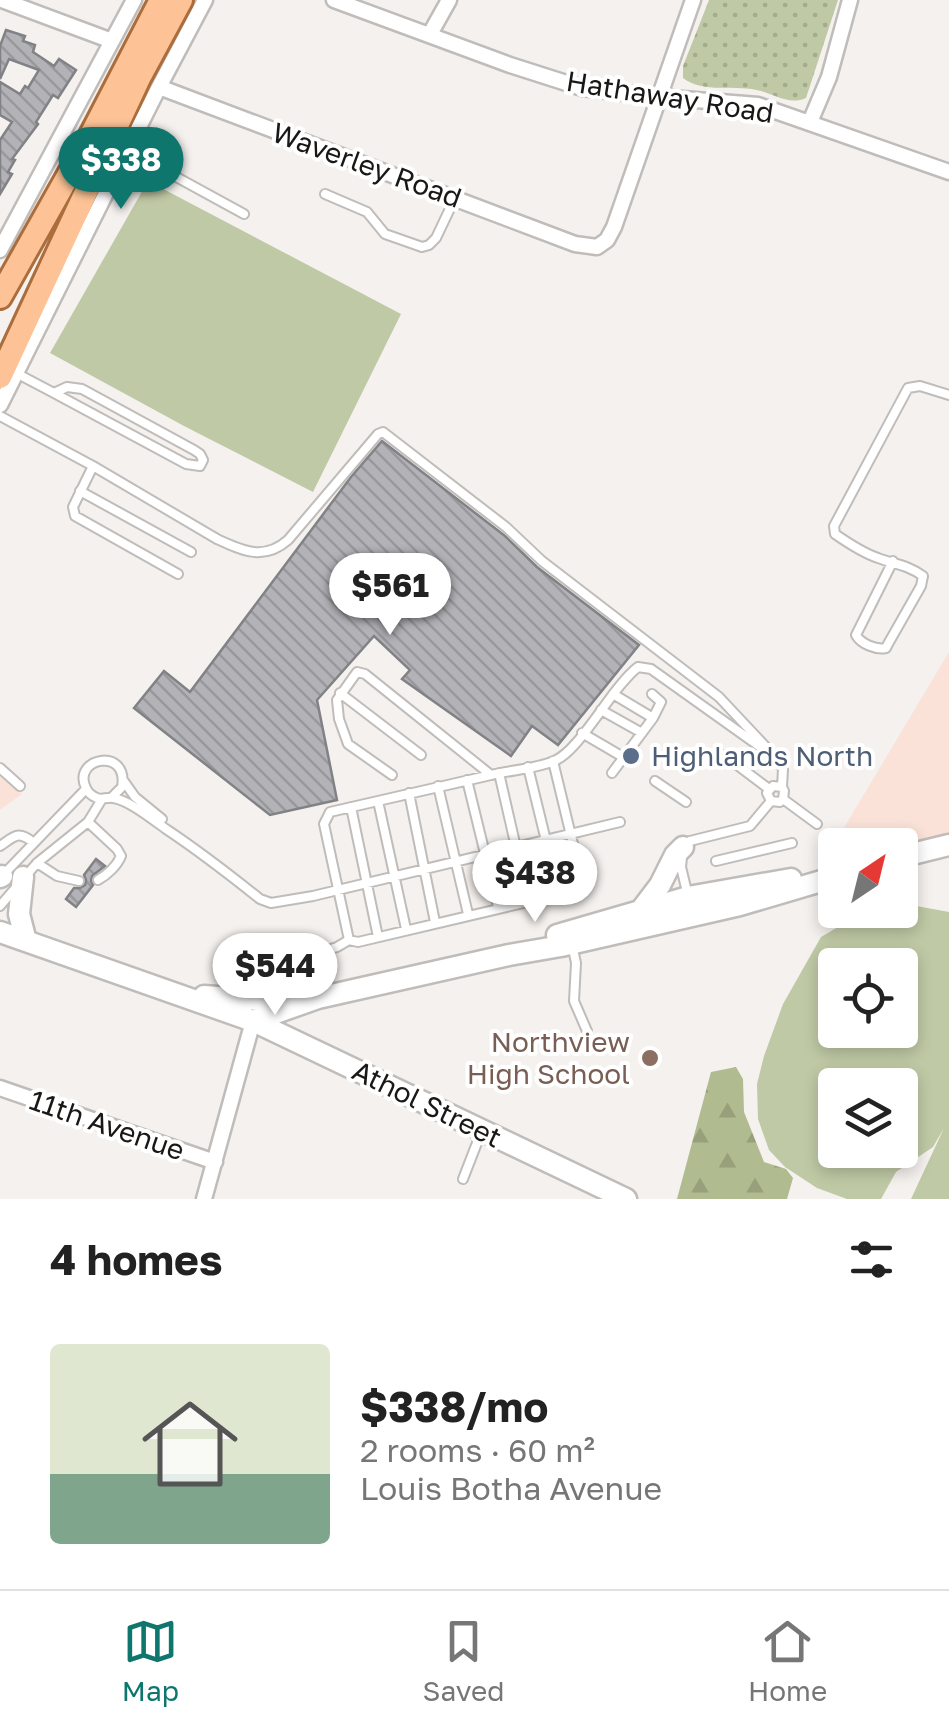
<!DOCTYPE html>
<meta charset="utf-8">
<style>
:root{--surface:#fff;--page:#f6f6f6;--text:#222;--muted:#767676;--line:#e0e0e0;--accent:#0f766e}
body{margin:0;font-family:"Golos Text",sans-serif;background:var(--page);color:var(--text);height:100vh;display:flex;flex-direction:column;font-size:38px;white-space:nowrap}
*{box-sizing:border-box;margin:0}
p{font-size:32px;color:var(--muted)}
.icon{flex:none;width:55px;height:55px;fill:none;stroke:currentColor;stroke-width:2;stroke-linecap:round;stroke-linejoin:round}
.map{position:relative;height:1199px;overflow:hidden}
.drawer{display:flex;flex-direction:column;background:var(--surface);flex:1}
.drawer>*{flex:none}
.needle{width:65px;rotate:35deg}
.buttons{position:absolute;left:818px;top:828px;display:grid;gap:20px}
.buttons a{display:grid;place-items:center;width:100px;height:100px;border-radius:10px;background:var(--surface);box-shadow:0 5px 15px #0003;font-size:50px}
.price{position:absolute;translate:-50% -85px;padding:0 22px;border-radius:35px;background:#fff;color:#222;font-size:32px;line-height:65px;filter:drop-shadow(0 2px 5px #0008)}
.price::after{content:'';position:absolute;left:50%;top:60px;width:30px;height:22px;margin-left:-15px;background:inherit;clip-path:polygon(0 0,100% 0,50% 100%)}
.price.active{background:var(--accent);color:#fff}
ul{padding:0;list-style:none}
li{display:flex;align-items:center;gap:30px;height:250px;padding:0 50px}
li span{display:grid;place-items:center;flex:none;width:280px;height:200px;border-radius:10px;color:#555}
li>.icon{margin-inline-start:auto}
span .icon{width:120px;height:120px;fill:#fffc;stroke-width:1}
li b{font-size:42px}
h2{display:flex;justify-content:space-between;align-items:center;height:120px;padding:0 50px;font-size:42px}
.tab-bar{display:flex;justify-content:space-around;align-items:center;height:140px;border-top:2px solid var(--line);background:var(--surface);font-size:28px;color:var(--muted)}
.tab-bar a{display:grid;justify-items:center;gap:5px}
.tab-bar .active{color:var(--accent)}
.map>svg:first-child{display:block}
</style>
<div class="map">
<svg width="949" height="1199" viewBox="0 0 949 1199">
<defs>
<pattern id="green-dots" width="8" height="8" patternUnits="userSpaceOnUse" patternTransform="scale(2.5)"><rect width="8" height="8" fill="#bfc9a5"/><path d="M2 2h.1M6 6h.1" fill="none" stroke="#a4ac8d" stroke-width="1.8" stroke-linecap="round"/></pattern>
<pattern id="forest-firs" width="22" height="20" patternUnits="userSpaceOnUse" patternTransform="scale(2.5)"><rect width="22" height="20" fill="#b0bb90"/><path d="M5 1l3.5 6h-7zM16 11l3.5 6h-7z" fill="#97a07b"/></pattern>
<pattern id="building-back-hatch" width="6" height="6" patternUnits="userSpaceOnUse" patternTransform="scale(2.5)"><rect width="6" height="6" fill="#b2b2b7"/><path d="M-1 5l2 2M0 0l6 6M5-1l2 2" fill="none" stroke="#98989d"/></pattern>
</defs>
<rect width="100%" height="100%" fill="#f5f1ee"/>
<!-- commercial -->
<path fill="#fbe2d8" d="M949 652V848L900 861V845H835V877L811 883Z
M0 771 22 794 0 810Z"/>
<!-- green -->
<path fill="url(#green-dots)" d="M709 0H838L806 98C790 105 777 96 761 91 737 84 703 94 683 78V66Z"/>
<!-- forest -->
<path fill="url(#forest-firs)" d="M736 1067 743 1079 744 1112 764 1162 786 1169 793 1178 787 1199H677L711 1072Z"/>
<!-- pitch -->
<path fill="#bfc9a5" fill-rule="evenodd" d="M148 181 401 314 313 492 184 426 50 353Z
M900 903 949 912V1199H911L944 1128 933 1147 896 1172 881 1199H847L817 1188 785 1167 769 1150 758 1119 757 1084 764 1056 783 1004 821 937 867 910H900ZM900 965V1030H835V965ZM900 1085V1150H835V1085Z"/>
<!-- building -->
<path fill="url(#building-back-hatch)" stroke="#818286" stroke-width="2.5" d="M6 30 25 36 23 41 35 45 33 52 54 66 59 59 76 70 58 98 53 95 36 122 38 124 12 159 15 160 8 172 12 174 0 194V140L12 122 0 115V82L20 94 25 86 28 88 39 70 9 59 0 79V46Z
M382 441 505 536 537 567 639 645 558 745 532 726 511 756 402 679 410 670 374 636 317 700 337 800 270 815 134 708 164 671 190 692 351 477Z
M96 859 105 866 92 876 91 881 93 885 76 907 66 899 74 888H80L85 885 86 880 84 875Z"/>
<g fill="none" stroke-linecap="round" stroke-linejoin="round">
<defs>
<path id="lane" d="M127 150 244 214
M325 194 367 212 385 234 422 247 429 245 436 238 455 198
M16 373 54 393 67 387 82 389 194 450 200 454 203 460 200 466 186 464 54 393
M0 416 93 466 73 507 75 516 178 574
M93 466 217 539C243 551 264 561 288 540L378 434 383 432 506 527 542 561 719 697 780 762
M80 491 191 552
M893 561 856 635C861 644 876 650 886 648L888 644 921 586 923 576C908 565 894 564 878 558 863 553 848 543 835 534L834 526 908 388 920 386 949 395
M340 693 421 755
M652 694 661 702 653 718
M601 710 642 733
M582 733 623 757
M724 755 769 789
M777 760 783 769 782 787
M528 767 559 894
M0 768 20 786
M499 773 528 900
M612 773 653 718 613 694
M392 775 348 744 339 719 337 700 357 672 365 674 491 775C511 770 535 769 554 761 580 751 611 688 638 667L651 669 766 751
M491 775 330 812 324 824 349 940 358 942 579 890 582 881 553 761
M123 780 135 797 162 819
M467 780 498 907
M655 781 686 802
M438 786 468 914
M409 793 435 922
M112 797 122 787C129 746 71 758 86 788 88 793 92 796 97 798 102 800 107 797 113 798 129 800 153 820 166 829 199 851 230 875 260 899L271 903 313 896 620 822
M783 799 780 802 771 801 767 793 773 786 782 787 784 791 783 799 817 824
M378 801 406 929
M351 807 378 937
M88 822 117 849 121 856C117 866 107 875 98 880
M0 846C15 836 18 830 34 843
M716 861 792 843
M37 863 57 876 79 881
M3 875 86 789
M688 896 681 867 683 847 690 841 750 826 771 801
M0 906 37 863 88 822 102 799
M572 944 576 963 574 1001 587 1031
M237 991 270 981 290 972 316 954 337 947 349 940
M463 1179 482 1130"/>
<path id="street" d="M2 0 112 41
M334 0 510 65 582 88 658 97 758 105 949 172
M430 34 449 0
M159 87 575 244 597 247 607 240 614 227 693 0
M810 122 829 77 850 0
M0 250 134 0
M0 405 159 87 205 0
M0 1088 215 1162
M204 1199 253 1021"/>
<path id="secondary" d="M900 857 949 845
M0 877 2 876
M23 877 19 914 26 941
M641 910 660 885 675 855 683 847
M0 932 253 1021 626 1199
M557 935 688 897 791 879
M204 996 259 1000 295 999
M253 1021 318 998 509 955 561 946 740 905 835 877"/>
<path id="primary" d="M0 297 90 137 161 0
M0 377 139 78 181 0"/>
</defs>
<!-- lane casing -->
<use href="#lane" stroke="#c0bcb9" stroke-width="12"/>
<!-- street casing -->
<use href="#street" stroke="#c0bcb9" stroke-width="19"/>
<!-- secondary casing -->
<use href="#secondary" stroke="#c0bcb9" stroke-width="25"/>
<!-- primary casing -->
<use href="#primary" stroke="#ac6d3c" stroke-width="28"/>
<!-- lane -->
<use href="#lane" stroke="#fff" stroke-width="8"/>
<!-- street -->
<use href="#street" stroke="#fff" stroke-width="14"/>
<!-- secondary -->
<use href="#secondary" stroke="#fff" stroke-width="20"/>
<!-- primary -->
<use href="#primary" stroke="#fdc396" stroke-width="22"/>
</g>
<!-- markers -->
<circle fill="#5c6f8a" stroke="#fff" stroke-width="4" cx="631" cy="756" r="10"/>
<circle fill="#8d6e63" stroke="#fff" stroke-width="4" cx="650" cy="1058" r="10"/>
<g text-anchor="middle" stroke-width="8" stroke-linejoin="round" paint-order="stroke">
<!-- street labels -->
<g font-size="28" fill="#191817" stroke="#fff">
<text transform="translate(670 97) rotate(9)" y="10">Hathaway Road</text>
<text transform="translate(367 165) rotate(20)" y="10">Waverley Road</text>
<text transform="translate(427 1104) rotate(26)" y="10">Athol Street</text>
<text transform="translate(107 1125) rotate(19)" y="10">11th Avenue</text>
</g>
<!-- service labels -->
<g font-size="28" fill="#4e5e75" stroke="#fff" text-anchor="start">
<text x="651" y="766">Highlands North</text>
</g>
<!-- education labels -->
<g font-size="28" fill="#785e54" stroke="#fff" text-anchor="end">
<text x="630" y="1052">Northview<tspan x="630" dy="32">High School</tspan></text>
</g>
</g>
</svg>
<div class="buttons">
<a><svg class="needle" viewBox="-14 -14 28 28"><path d="M0-13l5 13h-10z" fill="#e53935"/><path d="M0 13l5-13h-10z" fill="#767676"/></svg></a>
<a><svg class="icon" aria-label="locate" viewBox="0 0 24 24"><circle cx="12" cy="12" r="6"/><path d="M12 2v4M12 18v4M2 12h4M18 12h4"/></svg></a>
<a><svg class="icon" aria-label="layers" viewBox="0 0 24 24"><path d="M12 4l9 5-9 5-9-5zM3 14l9 5 9-5"/></svg></a>
</div>
<b class="price active" style="left:121px;top:212px">$338</b>
<b class="price" style="left:390px;top:638px">$561</b>
<b class="price" style="left:535px;top:925px">$438</b>
<b class="price" style="left:275px;top:1018px">$544</b>
</div>
<section class="drawer">
<h2>4 homes<svg class="icon" aria-label="filters" viewBox="0 0 24 24"><path d="M4 7h16M4 17h16"/><circle cx="9" cy="7" r="2"/><circle cx="15" cy="17" r="2"/></svg></h2>
<ul>
<li><span style="background:linear-gradient(#dfe7d0 65%,#7fa58c 0)"><svg class="icon" aria-label="home" viewBox="0 0 24 24"><path d="M3 11l9-7 9 7M6 9v11h12V9"/></svg></span><div><b>$338/mo</b><p>2 rooms · 60 m²</p><p>Louis Botha Avenue</p></div></li>
</ul>
</section>
<nav class="tab-bar">
<a class="active"><svg class="icon" aria-label="map" viewBox="0 0 24 24"><path d="M3 6l6-2 6 2 6-2v14l-6 2-6-2-6 2zM9 4v14M15 6v14"/></svg>Map</a>
<a><svg class="icon" aria-label="saved" viewBox="0 0 24 24"><path d="M7 4h10v16l-5-4-5 4z"/></svg>Saved</a>
<a><svg class="icon" aria-label="home" viewBox="0 0 24 24"><path d="M3 11l9-7 9 7M6 9v11h12V9"/></svg>Home</a>
</nav>
